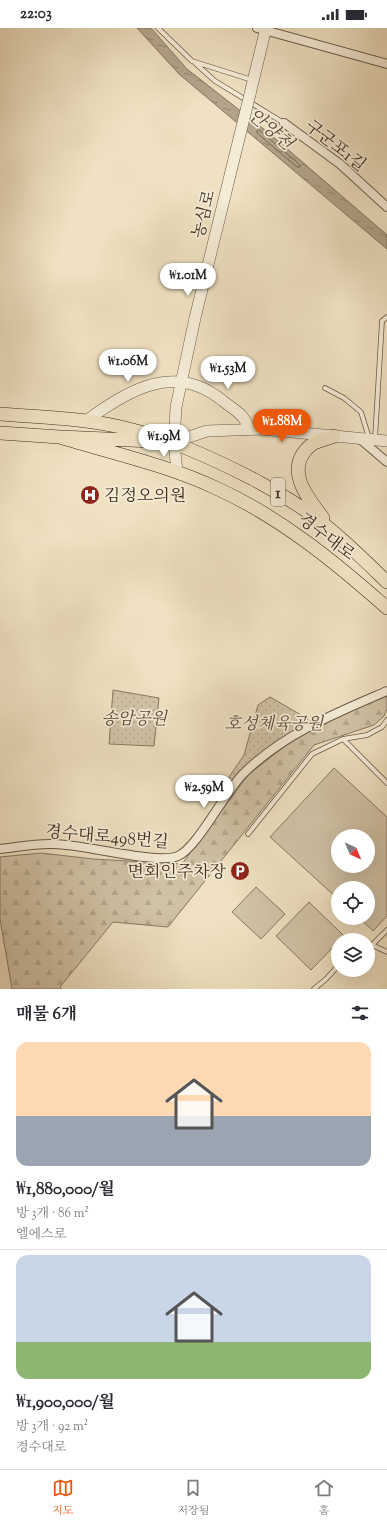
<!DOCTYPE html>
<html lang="ko">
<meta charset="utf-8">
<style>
:root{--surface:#fff;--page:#f2f2f3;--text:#2b2b33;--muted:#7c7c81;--line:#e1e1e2;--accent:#ea580c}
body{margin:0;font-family:"Sorts Mill Goudy","Noto Serif KR",serif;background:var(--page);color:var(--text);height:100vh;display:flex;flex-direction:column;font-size:15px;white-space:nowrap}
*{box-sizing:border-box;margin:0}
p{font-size:13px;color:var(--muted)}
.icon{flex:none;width:22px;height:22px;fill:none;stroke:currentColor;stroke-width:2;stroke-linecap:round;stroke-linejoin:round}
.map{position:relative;height:961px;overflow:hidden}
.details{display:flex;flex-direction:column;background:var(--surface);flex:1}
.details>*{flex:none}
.needle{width:26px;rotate:136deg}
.tools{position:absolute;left:331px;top:801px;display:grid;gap:8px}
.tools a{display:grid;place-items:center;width:44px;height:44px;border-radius:50%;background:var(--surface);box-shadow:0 4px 16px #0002;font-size:20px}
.price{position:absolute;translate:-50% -34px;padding:0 9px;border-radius:14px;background:#fff;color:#222;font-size:13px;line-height:26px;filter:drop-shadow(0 1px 2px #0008)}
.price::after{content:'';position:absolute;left:50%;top:24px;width:12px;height:9px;margin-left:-6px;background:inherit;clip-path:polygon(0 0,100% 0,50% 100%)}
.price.active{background:var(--accent);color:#fff}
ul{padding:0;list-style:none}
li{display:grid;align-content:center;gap:8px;height:212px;padding:0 16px}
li+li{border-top:1px solid var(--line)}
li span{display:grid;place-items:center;height:124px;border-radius:12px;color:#555}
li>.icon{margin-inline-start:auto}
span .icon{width:72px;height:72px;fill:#fffc;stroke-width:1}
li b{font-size:17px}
h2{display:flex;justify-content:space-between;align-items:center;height:48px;padding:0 16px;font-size:17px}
.status{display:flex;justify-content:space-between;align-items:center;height:28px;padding:0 20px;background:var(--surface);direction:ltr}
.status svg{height:11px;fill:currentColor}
.dock{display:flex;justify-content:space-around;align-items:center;height:56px;border-top:1px solid var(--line);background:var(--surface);font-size:11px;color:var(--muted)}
.dock a{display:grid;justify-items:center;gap:2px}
.dock .active{color:var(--accent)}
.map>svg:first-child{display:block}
</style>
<div class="status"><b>22:03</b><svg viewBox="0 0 49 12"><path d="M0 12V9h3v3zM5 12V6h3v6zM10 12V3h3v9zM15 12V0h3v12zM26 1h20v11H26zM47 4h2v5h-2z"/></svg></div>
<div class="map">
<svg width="387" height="961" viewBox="0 0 387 961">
<defs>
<pattern id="forest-firs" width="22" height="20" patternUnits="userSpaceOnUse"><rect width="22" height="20" fill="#d1c3a7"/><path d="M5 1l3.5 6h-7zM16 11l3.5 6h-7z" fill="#b4a88f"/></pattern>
<pattern id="park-dots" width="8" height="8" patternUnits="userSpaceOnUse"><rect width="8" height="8" fill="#d1c3a7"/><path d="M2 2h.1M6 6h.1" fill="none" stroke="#b4a88f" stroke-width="1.8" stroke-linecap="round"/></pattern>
<pattern id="water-ripples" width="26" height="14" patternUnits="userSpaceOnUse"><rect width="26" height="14" fill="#b3a48b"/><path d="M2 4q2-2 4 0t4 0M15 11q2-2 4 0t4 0" fill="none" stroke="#938671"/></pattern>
</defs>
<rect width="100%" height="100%" fill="#efe1c2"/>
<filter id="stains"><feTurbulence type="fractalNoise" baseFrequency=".005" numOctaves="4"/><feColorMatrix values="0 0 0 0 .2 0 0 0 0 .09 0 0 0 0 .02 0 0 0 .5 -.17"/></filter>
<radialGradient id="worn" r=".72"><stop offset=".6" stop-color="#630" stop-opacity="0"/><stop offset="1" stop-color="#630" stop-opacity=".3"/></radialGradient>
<!-- grass -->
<path fill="#d1c3a7" stroke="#887864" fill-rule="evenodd" d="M334 740 387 789V888L373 903 359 890H368V860H338V871L270 809ZM338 808H368V838H338Z
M256 859 285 886 261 911 232 884Z
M309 874 344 908 311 942 276 908Z"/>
<!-- forest -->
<path fill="url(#forest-firs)" stroke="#887864" d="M387 668V681L384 688 374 697 314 717 168 899 113 894 60 959 62 961H12L0 891V829L41 825 93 831 182 836 248 747 294 711 361 678Z"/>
<!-- park -->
<path fill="url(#park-dots)" stroke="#887864" d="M113 662 159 670 154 718 109 716Z
M270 669 308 691 228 765 223 758 244 727 258 677Z"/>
<!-- water -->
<path fill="url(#water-ripples)" stroke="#847561" d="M137 0H151L187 41 270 106 387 207V221L179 46Z"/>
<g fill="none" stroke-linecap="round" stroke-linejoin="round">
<!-- shore -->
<path stroke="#786956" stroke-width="1" d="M259 102 299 136 300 139H297L257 105V103Z"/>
<defs>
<path id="service" d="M158 0 192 33 252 52
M195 35 215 53 284 95
M325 360 344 370 361 384 369 410
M375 411 382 293 387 289
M343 711 387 755
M248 806 312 726 343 711 367 707 382 699 387 692
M368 917H372L387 902
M372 917 387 924
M314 961 326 951 338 938"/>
<path id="minor" d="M257 0 387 36
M284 95 340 136 387 179
M360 411 387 434
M0 821C18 819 37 815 54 816 83 816 157 837 178 828 197 820 225 764 243 746 283 706 336 685 387 663"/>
<path id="tertiary" d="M250 66 266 0
M86 393C129 361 176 334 223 373 237 384 243 385 249 401
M174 414 207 403 261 401 387 413
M177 444 174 414 176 379 195 290 234 131"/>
<path id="primary" d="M0 386C40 389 81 390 121 399 168 410 210 429 253 451 271 461 288 470 305 482 335 503 361 529 387 554
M0 405 60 409 152 413
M60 409C112 425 167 437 216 460 280 489 335 534 387 580
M323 490C307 469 283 440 311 417 316 413 327 411 334 408"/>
</defs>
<!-- service casing -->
<use href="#service" stroke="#6a5b49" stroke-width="5.5"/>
<!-- minor casing -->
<use href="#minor" stroke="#6a5b49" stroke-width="10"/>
<!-- tertiary casing -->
<use href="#tertiary" stroke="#6a5b49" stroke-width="12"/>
<!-- primary casing -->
<use href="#primary" stroke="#3e2e21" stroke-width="14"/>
<!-- service -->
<use href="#service" stroke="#f5ecd7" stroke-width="4"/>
<!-- minor -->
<use href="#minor" stroke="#f5ecd7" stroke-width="8"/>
<!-- tertiary -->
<use href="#tertiary" stroke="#f5ecd7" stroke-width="11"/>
<!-- primary -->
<use href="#primary" stroke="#efe1c2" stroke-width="13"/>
<defs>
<path id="tertiary-bridge" d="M234 131 250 66"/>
</defs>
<!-- tertiary-bridge casing -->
<use href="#tertiary-bridge" stroke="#6a5b49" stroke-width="12" stroke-linecap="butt"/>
<!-- tertiary-bridge -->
<use href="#tertiary-bridge" stroke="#f5ecd7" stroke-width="11"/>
</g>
<!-- icons -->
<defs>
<symbol id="hospital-disc" viewBox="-11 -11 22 22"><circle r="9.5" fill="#8f2418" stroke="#f5ecd7"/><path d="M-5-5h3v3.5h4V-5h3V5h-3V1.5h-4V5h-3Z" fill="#fff"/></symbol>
<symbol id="parking-disc" viewBox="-11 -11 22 22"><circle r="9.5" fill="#8f2418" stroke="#f5ecd7"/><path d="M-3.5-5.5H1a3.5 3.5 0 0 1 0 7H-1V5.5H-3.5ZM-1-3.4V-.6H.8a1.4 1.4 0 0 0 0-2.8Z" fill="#fff"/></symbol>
</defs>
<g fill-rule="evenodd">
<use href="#hospital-disc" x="79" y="456" width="22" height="22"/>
<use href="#parking-disc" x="229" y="832" width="22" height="22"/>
</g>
<g text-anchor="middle" stroke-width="3.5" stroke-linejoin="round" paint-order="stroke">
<!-- shield labels -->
<rect fill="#f5ecd7" stroke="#756758" stroke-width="1" x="271" y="450" width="14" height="28" rx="3"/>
<g font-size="16" font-weight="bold" fill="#3e2e21">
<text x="278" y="470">1</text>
</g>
<!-- street labels -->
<g font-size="17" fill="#3e2e21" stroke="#f5ecd7">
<text transform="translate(336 117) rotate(38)" y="6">구군포1길</text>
<text transform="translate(203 186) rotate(-76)" y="6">농심로</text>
<text transform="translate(327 508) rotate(37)" y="6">경수대로</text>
<text transform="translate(107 808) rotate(5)" y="6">경수대로498번길</text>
</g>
<!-- poi labels -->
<g font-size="17" fill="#3e2e21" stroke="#f5ecd7" text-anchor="start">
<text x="104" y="473">김정오의원</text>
<text x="226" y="849" text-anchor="end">면회인주차장</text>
</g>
<!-- park labels -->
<g font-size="17" font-style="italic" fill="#5b4c3c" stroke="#f5ecd7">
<text x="134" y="696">송암공원</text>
<text x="274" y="701">호성체육공원</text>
</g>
<!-- water labels -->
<g font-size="18" font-style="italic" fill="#5b4c3c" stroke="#f5ecd7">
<text transform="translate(271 101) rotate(40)" y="6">안양천</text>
</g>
</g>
<rect width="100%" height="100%" filter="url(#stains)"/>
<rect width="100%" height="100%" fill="url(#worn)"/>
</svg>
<div class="tools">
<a><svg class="needle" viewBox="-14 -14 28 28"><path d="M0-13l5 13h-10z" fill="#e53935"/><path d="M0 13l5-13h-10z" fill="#7c7c81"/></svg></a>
<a><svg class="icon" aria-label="locate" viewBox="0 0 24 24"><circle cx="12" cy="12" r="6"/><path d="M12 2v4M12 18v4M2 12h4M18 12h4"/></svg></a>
<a><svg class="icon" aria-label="layers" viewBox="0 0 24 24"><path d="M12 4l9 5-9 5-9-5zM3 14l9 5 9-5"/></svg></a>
</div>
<b class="price" style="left:188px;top:269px">₩1.01M</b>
<b class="price" style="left:128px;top:355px">₩1.06M</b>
<b class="price" style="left:228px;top:362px">₩1.53M</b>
<b class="price active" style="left:282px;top:415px">₩1.88M</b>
<b class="price" style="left:164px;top:430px">₩1.9M</b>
<b class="price" style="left:204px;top:781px">₩2.59M</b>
</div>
<section class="details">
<h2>매물 6개<svg class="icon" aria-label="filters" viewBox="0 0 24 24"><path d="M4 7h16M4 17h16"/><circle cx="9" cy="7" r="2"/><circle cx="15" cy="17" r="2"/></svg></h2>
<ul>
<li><span style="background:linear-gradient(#ffd9b3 60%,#9aa5b1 0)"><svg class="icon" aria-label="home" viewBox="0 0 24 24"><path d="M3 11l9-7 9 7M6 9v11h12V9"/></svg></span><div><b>₩1,880,000/월</b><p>방 3개 · 86 m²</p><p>엘에스로</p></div></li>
<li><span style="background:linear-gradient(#c9d6e8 70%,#8fb573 0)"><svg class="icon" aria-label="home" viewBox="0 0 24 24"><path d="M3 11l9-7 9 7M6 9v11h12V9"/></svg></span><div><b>₩1,900,000/월</b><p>방 3개 · 92 m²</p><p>경수대로</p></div></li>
</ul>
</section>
<nav class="dock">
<a class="active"><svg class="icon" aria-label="map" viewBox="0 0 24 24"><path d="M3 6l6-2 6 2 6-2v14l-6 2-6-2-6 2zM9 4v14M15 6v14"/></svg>지도</a>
<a><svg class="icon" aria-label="saved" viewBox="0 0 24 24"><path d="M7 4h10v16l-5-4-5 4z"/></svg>저장됨</a>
<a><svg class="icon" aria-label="home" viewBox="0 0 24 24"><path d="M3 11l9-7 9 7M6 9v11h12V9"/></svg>홈</a>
</nav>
